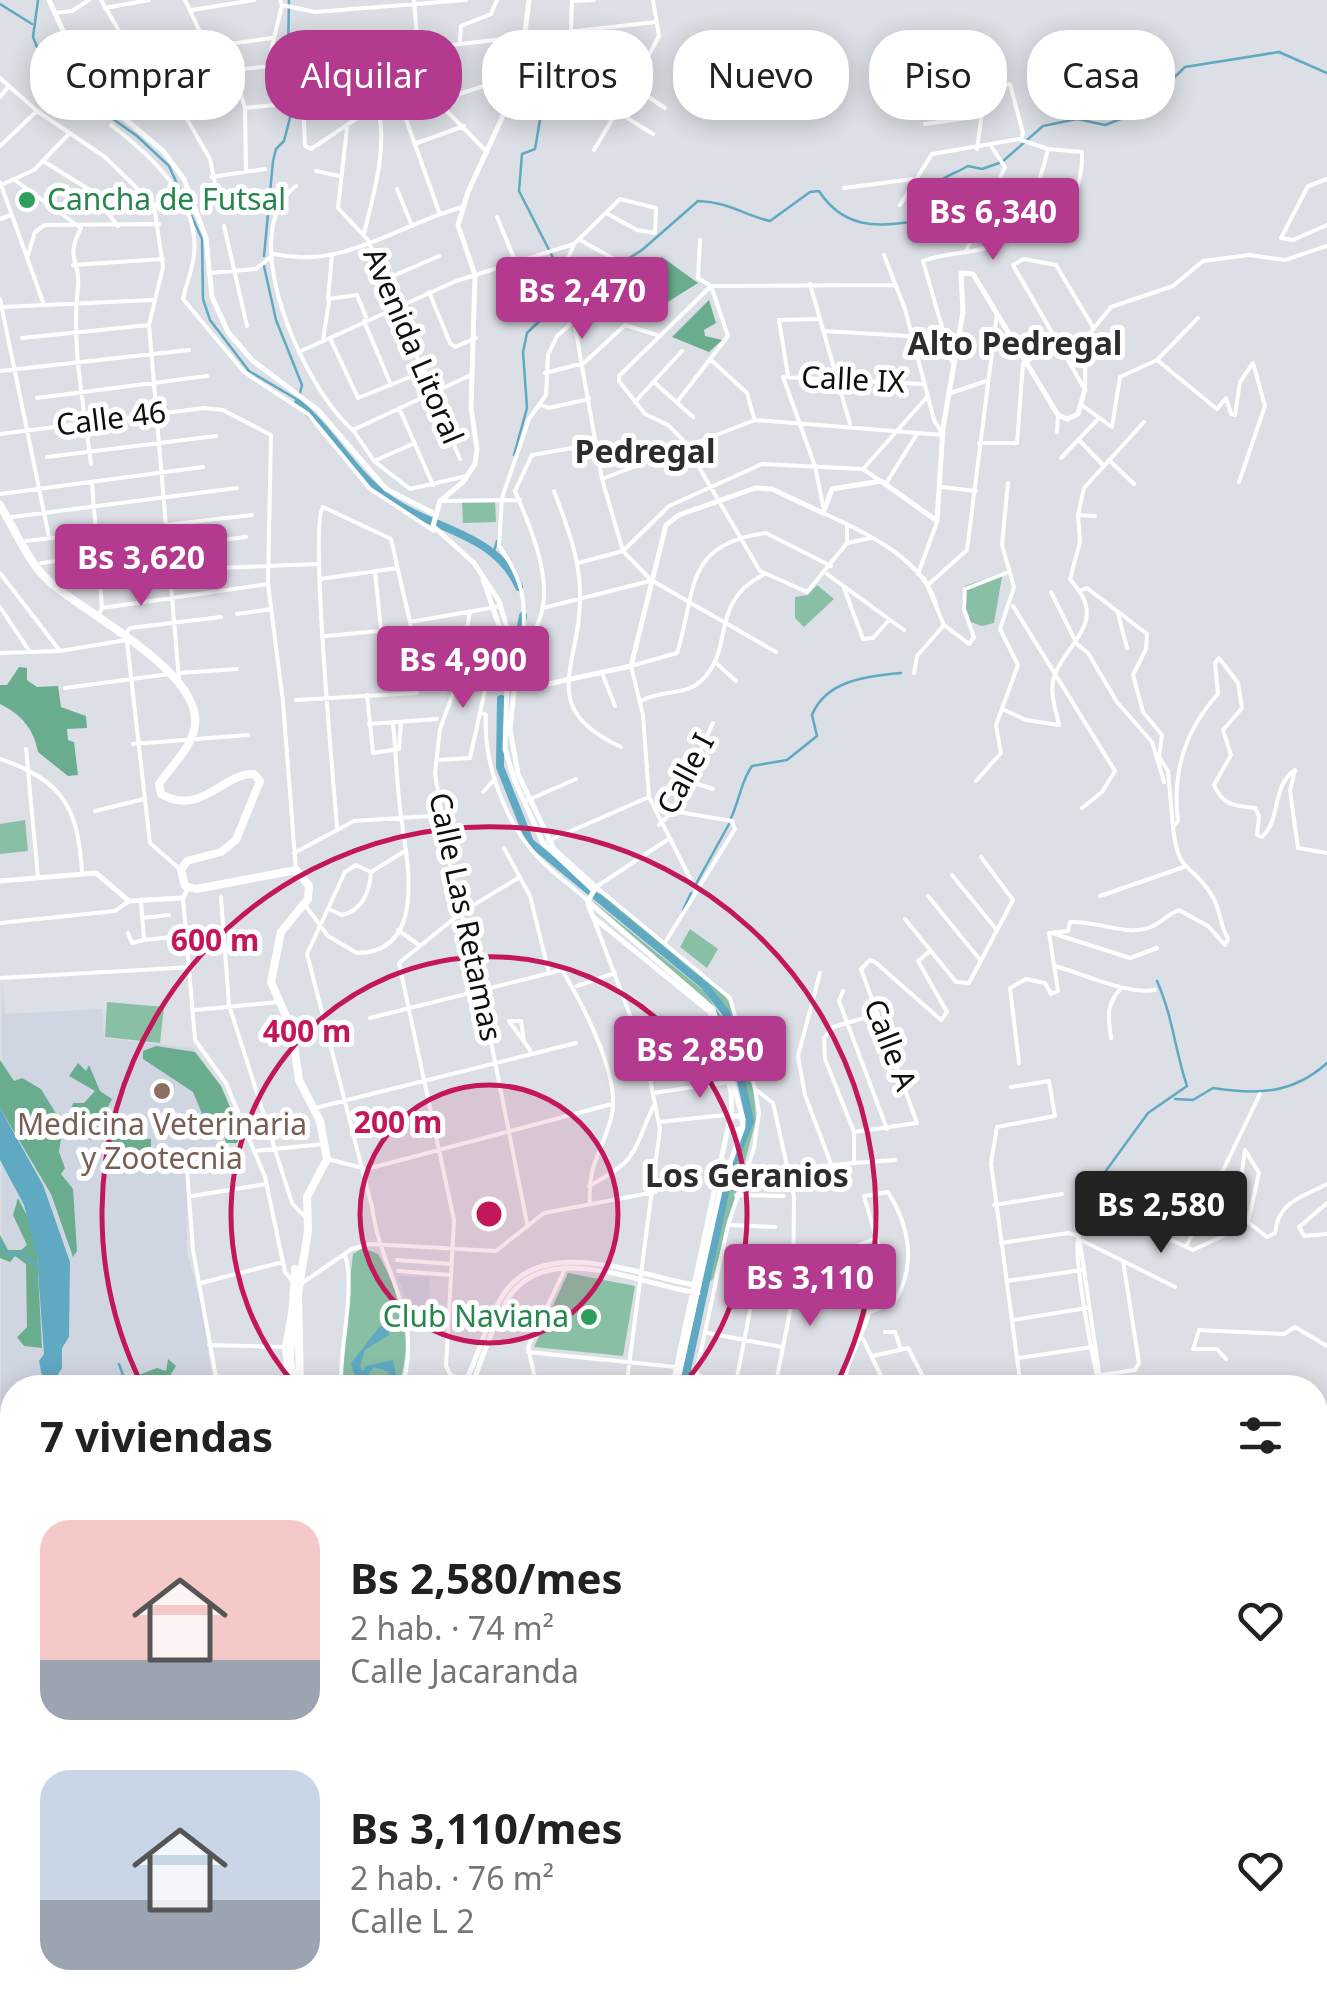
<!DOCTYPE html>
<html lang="es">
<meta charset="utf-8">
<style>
:root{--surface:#fff;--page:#f2f2f2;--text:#202124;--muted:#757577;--accent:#b33a8f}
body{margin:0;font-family:"Noto Sans",sans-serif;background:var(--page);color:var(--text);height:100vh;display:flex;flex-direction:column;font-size:38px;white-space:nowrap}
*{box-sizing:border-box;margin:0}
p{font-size:32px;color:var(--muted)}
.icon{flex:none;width:55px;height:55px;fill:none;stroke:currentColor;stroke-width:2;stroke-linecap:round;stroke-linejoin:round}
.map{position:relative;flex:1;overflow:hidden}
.panel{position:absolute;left:0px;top:1375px;width:1328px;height:640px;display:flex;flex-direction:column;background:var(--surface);border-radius:40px 40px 0 0;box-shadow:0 5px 25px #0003}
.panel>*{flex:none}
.hud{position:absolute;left:30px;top:30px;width:1268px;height:90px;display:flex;gap:20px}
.price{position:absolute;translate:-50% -85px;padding:0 22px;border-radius:10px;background:var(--accent);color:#fff;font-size:32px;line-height:65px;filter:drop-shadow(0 2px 5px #0008)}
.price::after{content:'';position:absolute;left:50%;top:60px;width:30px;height:22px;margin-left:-15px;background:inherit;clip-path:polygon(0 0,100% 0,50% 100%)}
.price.on{background:#222;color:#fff}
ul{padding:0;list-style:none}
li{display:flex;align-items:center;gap:30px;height:250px;padding:0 40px}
li span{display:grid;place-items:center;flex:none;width:280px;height:200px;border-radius:30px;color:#555}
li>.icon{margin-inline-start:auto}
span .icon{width:120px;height:120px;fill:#fffc;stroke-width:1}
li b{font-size:42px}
h2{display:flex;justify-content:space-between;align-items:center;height:120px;padding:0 40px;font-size:42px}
.tag{padding:0 35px;border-radius:40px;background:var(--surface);box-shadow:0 5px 25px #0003;font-size:35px;line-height:90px}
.tag.on{background:var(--accent);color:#fff}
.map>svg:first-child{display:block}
</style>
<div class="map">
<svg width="1327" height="2015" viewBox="0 0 1327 2015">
<rect width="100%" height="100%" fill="#dcdfe5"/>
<!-- built -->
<path fill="#d0d5e2" d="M2 983 5 1014 102 1009 104 1038 193 1048 221 1086 245 1140 181 1152 187 1190V1252L202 1307 213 1387 12 1388V1718L0 1707Z
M397 1276 429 1277 430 1311 412 1312Z"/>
<!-- green -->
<path fill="#89bfa5" d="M495 500 496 522 463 523 462 502Z
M996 575 1002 577 994 623 982 626 968 621 962 605 965 586Z
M817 585 834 599 804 627 795 618V597L808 595Z
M25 820 28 851 0 854V824Z
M601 894 719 986 733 1009 754 1090 756 1120 713 1279 708 1283 733 1175 752 1119 729 1015 715 992 597 895Z
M588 897 704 991 721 1016 728 1041 708 1001 587 901Z
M690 929 718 949 707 968 680 947Z
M107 1002 164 1007 160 1043 105 1037Z
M363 1248 378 1254C402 1296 415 1340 398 1387L344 1388 342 1352 353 1254Z
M568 1273 635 1286 623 1356 534 1347Z
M1327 1833V1898L1315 1908V1836Z
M462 2002 527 2003 529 2015H457Z
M983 2003H1055L1064 2015H1014L999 2003 982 2015H974Z"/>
<!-- forest -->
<path fill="#6aad8e" d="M662 257 698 283 655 310 646 305 649 282 643 276 630 278Z
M709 300 716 323 704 330 705 336 722 340 709 352 672 337Z
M19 667 27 668V680L37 687 58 686 61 707 86 716 87 728 67 729 68 740 74 742 78 775 68 776 38 752C34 729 21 714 0 704V685H7Z
M156 1046 195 1052 221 1086 241 1133 237 1143H226L221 1123 203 1116 193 1092 143 1059V1051Z
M0 1060 14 1081 22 1078 41 1089 63 1125 59 1152 65 1168 61 1174 73 1189 77 1251 73 1257 51 1194 0 1108Z
M78 1063 86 1071 89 1065 100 1091 112 1099 91 1140 83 1135 82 1116 71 1120 69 1116 73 1103H84L95 1091 69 1076Z
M117 1127 132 1140 151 1139V1147L144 1149 145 1161 131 1162 127 1149H118L116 1158H108L105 1152 113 1149 108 1136Z
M18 1198 36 1234 42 1348 24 1346 17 1337 27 1327 26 1264 15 1256 10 1262 0 1258V1235L8 1250H21L27 1245 13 1215Z
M168 1359 176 1366 163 1387 155 1381 122 1387 123 1381 157 1368 166 1371Z
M1315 1639 1327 1647V1765L1320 1770 1315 1768Z"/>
<!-- water -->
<path fill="#60a9c3" d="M0 1108 43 1185 70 1262 69 1337 62 1348V1368L50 1387H35L44 1386 39 1361 44 1354 37 1257 24 1205 0 1160Z
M380 1326 389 1327V1335L365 1350 360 1366 364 1372 365 1366 393 1360 396 1376 386 1387H381L389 1372 374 1367 369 1373V1387H358L351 1363Z"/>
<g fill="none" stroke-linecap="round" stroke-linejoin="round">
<!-- stream -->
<path stroke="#60a9c3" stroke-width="2.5" d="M38 0 33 37 47 72 137 136 169 166 202 239 203 299 210 320 249 371 298 400
M0 4 32 24
M550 62 535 149 522 154 519 191 571 293
M264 256 273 161 276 149 284 141 298 87 288 52 289 0
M264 266 276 320 302 385 300 393
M514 455 527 408 523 352 527 333 557 304 642 250 698 201C730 202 743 215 770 221L810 192 819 191C843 228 876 228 916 221L927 210C922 182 947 178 968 166L982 169 1002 162 1043 126 1077 119 1105 125 1139 112 1185 67 1279 52 1327 73
M494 551 497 541
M731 818C740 799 741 781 752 766L787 760 817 736 812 715C826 680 868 676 901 673
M696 884 729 824
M683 910 691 893
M1175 1099 1193 1100 1213 1088C1257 1095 1293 1094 1327 1063
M193 1123 208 1109
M1082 1193 1097 1183 1148 1113 1187 1086C1175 1051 1173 1017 1157 981
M0 1241 6 1254H23L40 1269
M119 1364 124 1378
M0 1454 12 1464
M1315 1618 1327 1609
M1315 1634 1327 1632
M1315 1744 1327 1740
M1315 1777 1327 1780
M1315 1832 1327 1830
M1315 1955 1327 1943
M1315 1974 1327 1976"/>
<!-- river -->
<path stroke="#60a9c3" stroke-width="8" d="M298 403C332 431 353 473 388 498 434 531 494 532 519 587
M519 636 523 616
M501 699 500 767 530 842 705 986 726 1013 750 1121 730 1170 683 1388
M848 2015V2002"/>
<!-- street -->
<path stroke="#fff" stroke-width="4" d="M101 0 125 41 178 33 187 76
M185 0 207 47 272 38
M280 0 282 5 315 12 466 0
M572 1 594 0
M105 8 149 0
M192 10 254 0
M55 13 72 11 89 0
M571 30 572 0
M152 39 159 79
M460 41 461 26 491 14 497 0
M376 54 396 91 439 212
M347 55 355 119
M299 58 418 51 414 0
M267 67 282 5
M234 71 245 108 246 172
M0 78 37 111 105 157 154 205 163 267 149 325 179 680
M164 79 210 159 219 204 263 196 264 206
M97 83 273 66 303 102
M632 86 659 36 653 0
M401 89 437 101 487 152
M0 97 9 86
M946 99 1010 84 1023 133 1021 140 1048 149C1041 181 1021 237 986 248 966 254 943 253 923 261L952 362
M111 100 128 111
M437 101 518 75
M303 102 305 146 311 149 401 89 451 45 656 22
M303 102 351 94
M245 108 275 105
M616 111 653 134
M186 117 240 90
M925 124 982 116
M111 125C149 154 200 199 194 254 193 270 186 283 183 299L244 372 308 414 370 489 434 531
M347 128 338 208 368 240 460 459
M417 143 464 126
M0 146 37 111
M977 149 985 91 980 71
M594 150 632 86 665 108
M43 161 90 190 118 226
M316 171 339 176
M211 177 265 169
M1327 179 1308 186 1281 238 1293 240 1327 225
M16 181 81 228C64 261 81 259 78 287 71 344 84 406 91 464
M0 182 44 305
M1 185 34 170 68 135
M296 186C232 234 306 391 353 430
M844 188 913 179
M397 189 412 226
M900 205 932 154 1019 139
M497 217 516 263
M0 219 11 215
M224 226 247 326
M364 233C373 198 390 139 376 105
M1007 235H1047C1071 217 1083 181 1082 152L1048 149
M580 240 616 260
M574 244 567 261 592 276
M966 251 1005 167 991 146
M332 254 328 299 357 295 366 317
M884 255 905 309 934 420 943 435
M27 258 35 232 45 225 159 224
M73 265 163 259
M210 273 256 269 274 254C345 270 398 224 463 207
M386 279 439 256
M810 284 850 424
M711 286 619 376V381L645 414 668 425 683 440 760 571 807 592 847 543 871 538
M711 286 895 285
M429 292 450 343 455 347 476 338
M0 299 49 537
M3 307 153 300
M364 321 391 385
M824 331 909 336
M22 338 149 325
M330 338 358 398 425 371
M323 340 329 301
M911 342 945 333
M301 351 456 281 574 244 620 199 656 208 655 233 637 230 608 214
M710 359 747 393 754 418
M1157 360 1217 409 1226 398 1231 414 1235 415 1240 382 1253 363 1265 406 1239 482
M0 371 189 350
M545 373 584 363 625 325 657 335
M788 376 779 320 817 319
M654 382 693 417
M1084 388 1013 265 1024 259 1056 265 1093 327
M1085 389 1086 338 1111 307 1173 286 1203 261 1249 255 1285 260 1327 246
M948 394 986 381
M37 398 207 376
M635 402 682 351
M677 402 728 336 711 286 698 278 700 240
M541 405 549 408 589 399
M1083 406 1112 427 1120 377 1157 360 1198 318
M399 408 433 485
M1057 432 1058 415
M0 434 204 408 223 410 271 435 268 584 283 702 296 870
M1079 440 1103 465
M979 443H1017L1023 364 1057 342
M47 457 216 436
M1061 458 1098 419
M1109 460 1134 484
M374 461 415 443
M864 468 927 397
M863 469 879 480
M467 476 410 489 374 461 353 430 473 374
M602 479 755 420 943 435
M92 483 102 608 98 617
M885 485 917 434
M942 487 976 491
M554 491C567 526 580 558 580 595 582 665 534 707 621 747
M0 494 203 467
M440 501 520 500
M823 506 815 466 783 377 923 384
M823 513C863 531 928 561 937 609
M1078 515 1095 516
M12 517 237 488
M847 524V543
M26 541 252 515
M41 563 246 537
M578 563 623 551 669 506 762 464 863 469
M375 571 381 630
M0 573 60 651
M827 574 904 630
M918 574 937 522
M924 578 944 625 969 644 974 637 964 609 965 589 1006 573
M320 579 398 568
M100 580 217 568 319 564
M929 584 967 550 997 313
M844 588 863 639 873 638 889 620
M1079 591 1070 579 1080 542 1078 515 1084 488 1144 422
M1051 592 1077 644 1088 653 1117 702 1152 742 1164 782
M1013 606 1115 771 1102 792 1082 808
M0 607 30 652
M102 608 268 584
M543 608 650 581
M470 612 458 680 440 729 435 773 451 872 481 991 527 1223
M237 614 271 609
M1118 614 1127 648
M410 622 496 607
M326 636 411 628
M526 641C564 601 533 534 515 491L532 455 596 444
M0 653 60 651 126 640
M523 661C523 608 531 591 499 546L502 498 529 419 546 395 548 355 557 336 574 321 602 479 623 551 651 580 776 652
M715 662 736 681
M179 673 237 669
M602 673 615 706
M914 673 917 656 944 625
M65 688 169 674
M367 695 373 753 399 749 401 722
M296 700 417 693 410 622 391 539 323 507C309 523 334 786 337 827
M641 701C659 690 685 696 701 681 736 648 708 603 763 575
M1002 709 1026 720 1059 725C1056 711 1049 691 1054 677 1062 649 1104 625 1079 591L1087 588 1147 634 1146 649 1133 675 1143 712 1162 735 1159 757 1168 771 1173 827 1178 821C1172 773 1184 731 1218 694L1215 663 1219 658 1238 683 1242 708 1223 730 1231 755 1214 785C1224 807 1235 805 1255 808L1259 816 1257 835 1262 837C1282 818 1271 786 1295 770L1290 791 1298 848 1327 853
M480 712 486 715C483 762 504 819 535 854 550 872 571 885 588 901
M369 724 437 719
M133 744 248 735
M26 749 38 877
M0 759C63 780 78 808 82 872
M437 760 470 758 487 681 493 674 511 672
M688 781 713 789
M976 781 1001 753 996 725 1018 665 1000 629 1014 587 1002 545 1008 483
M483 792 495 779
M528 800 576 779
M95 811 144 799
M659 825 673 811 713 723
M667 840 596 887 730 998 755 1089 759 1113 754 1148 728 1225 693 1388
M548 841 649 797
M504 848 530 896 549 973
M294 853 354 821 445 815
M181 870 150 843 126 633 130 628 221 617
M371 872 356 865 345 872 307 954 372 1207C381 1275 424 1314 402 1388
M952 875 996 929
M696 890 649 797 643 715 631 666 677 653C697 590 683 544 766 533L831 566
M928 896 981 961
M1100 896 1184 867
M221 897 229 1005 292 1203 305 1217
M183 898 195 1040 226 1083 265 1177 285 1272 293 1282
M305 905 328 936 357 953C428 953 407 859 401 817 397 786 396 754 393 723
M331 910 342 915C362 911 370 891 371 872L405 851
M593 917 645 1055 660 1129 626 1388
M142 918 169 915
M905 919 956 982 969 983 1013 900 981 857
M0 923 115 911 129 901
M398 930 419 945
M128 933 132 943 144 940 141 901
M1052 933 1130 958 1157 948
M144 940 171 937
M666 941 735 829 732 821 673 811
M1055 966C1084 974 1127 995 1155 990
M820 973 798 1056 805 1095 831 1164
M0 978 193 967
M577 986 615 973
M843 991 839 1001 887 1129
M195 1010 279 1002
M370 1018 562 970C582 1003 620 1075 612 1114 604 1150 587 1163 590 1203
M327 1030 344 1025
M1111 1038C1108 1016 1106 1005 1121 988
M524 1041 521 1021H509L530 1050
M1019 1063 1010 988 1026 979 1045 983 1051 994 1058 991 1049 933 1068 931 1070 922C1095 920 1126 937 1151 927 1161 923 1168 914 1179 910L1208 926 1225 945 1228 939C1219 924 1221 908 1211 894 1190 861 1178 875 1173 827
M1011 1087 1049 1081 1055 1116 997 1127 991 1163 1021 1388
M755 1089 773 1103 794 1197 793 1296 775 1388
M653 1093 728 1082
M315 1108 576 1043
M659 1122 725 1115 731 1119
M854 1132 917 1123 861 969 870 960 875 962 941 1020 947 1012 918 961 930 951
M254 1151 324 1144
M327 1159 367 1169 612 1104
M854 1163 895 1160
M789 1169 854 1163V1132L825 1059 824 1038 833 1027 878 1014
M589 1186C640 1159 631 1154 654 1105
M736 1195 784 1196
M192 1196 266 1184
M1327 1203 1299 1227 1304 1236 1327 1234
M1093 1204 1193 1250 1223 1236 1239 1192 1245 1150 1259 1173 1248 1222 1267 1237 1275 1233C1278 1201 1303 1197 1327 1184
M994 1205 1062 1194
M730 1225 775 1227
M1079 1236 1100 1379
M1083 1241 1175 1287
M1001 1243 1068 1233 1079 1236
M1186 1247 1260 1094
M838 1256 855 1284 885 1268 864 1196 888 1192C909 1225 917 1264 895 1301L869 1313C864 1335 843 1365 845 1388
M397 1260 452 1264
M398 1271 451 1275
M795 1272 876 1238
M1007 1281 1082 1270
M201 1283 283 1262
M302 1283 352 1249 370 1244 496 1251 544 1213 655 1192
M793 1296 811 1312 835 1297
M1013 1320 1087 1308
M885 1332H895L901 1350
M708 1333 782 1347
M863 1339 887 1388
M209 1345 284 1347
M528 1352 676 1367
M873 1356 908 1348 929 1388
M1019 1358 1092 1347
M1226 1359 1217 1349H1193L1199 1330 1284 1334 1295 1327 1327 1346
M697 1374 722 1388
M1101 1375 1135 1370 1139 1363 1123 1261
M466 1382 450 1374 446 1366 454 1220 399 963 462 912 520 877
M1100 1385C1093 1365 1074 1259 1078 1240 1082 1218 1102 1176 1126 1175L1202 1214
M218 1388 193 1250 186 1156 227 1147
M288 1388 284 1347 291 1307
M341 1388C339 1350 356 1287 345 1255
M537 1388 528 1347 566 1267
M735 1388 758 1269
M1084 1388 1100 1385
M1223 1388H1262
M1315 1405 1327 1417
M0 1732 12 1745
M0 1788 7 1795 1 1825 12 1835
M6 1827 12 1802
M0 1873 5 1870
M0 1948 12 1974
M26 2002 32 2015
M57 2002 70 2015
M180 2002 181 2015
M235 2002 239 2015
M290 2002 298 2009 305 2002
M530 2002 531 2015
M855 2002V2015
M961 2002 973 2013
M1061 2002 1072 2015
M1162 2002 1166 2015
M838 2008H855
M700 2009 724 2002
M81 2010 124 2015
M80 2015 82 2002
M371 2015 372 2002
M416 2015 417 2002
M456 2015 461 2002
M889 2015V2002
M920 2015 921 2002
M931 2015 942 2002
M972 2015 980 2002
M987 2015 999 2010 1009 2015"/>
<!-- secondary -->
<path stroke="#fff" stroke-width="5" d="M49 0 64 33 118 113 163 151 184 179 206 238 212 297 228 332 252 360 318 410 386 489 435 514
M529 0 519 81 468 192 458 225 475 275 471 407 477 449 475 464 463 482 440 501 433 526 474 563 499 601 517 662 510 729 518 774 554 849 596 887 588 901
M483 579 508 652 505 749 514 779 543 843 594 891
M515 650 534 687 631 666 666 525 679 515 755 488 772 489 823 513 832 489 881 481 937 521 943 428 963 312 961 273 973 274 1058 415 1067 419 1078 414 1085 389
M0 881 96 873 129 901 183 898 188 888
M588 901 713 1009 743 1120
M588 904 593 917 710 1012 731 1092 732 1118
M729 1123a7 7 0 1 1 14 0a7 7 0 1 1-14 0Z
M462 1388C479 1358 485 1323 503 1295 543 1233 640 1276 699 1286
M471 1388C482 1359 492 1327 507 1300 545 1237 641 1285 698 1293
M672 1388 729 1123
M676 1388 720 1191 743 1127
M147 2002 151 2015
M700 2002V2015
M843 2002V2015
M837 2015 838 2002"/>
<!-- primary -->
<path stroke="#fff" stroke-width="8" d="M0 505C15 530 29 564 51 583 88 615 190 666 195 717 198 742 172 765 159 784L161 794C201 817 223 773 254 774L260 781 236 840 221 852 187 861 181 870 185 886 196 889 296 870 309 886 308 899 281 932 271 982 292 1030 299 1080 320 1121 327 1159 307 1197 308 1231 298 1294 300 1388
M294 1388 290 1359 295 1269
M339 2002 340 2015
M347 2002 348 2015"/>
</g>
<!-- distance rings -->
<circle cx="489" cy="1214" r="129" fill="#c2185b" fill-opacity=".12"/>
<g fill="none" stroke="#c2185b" stroke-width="5">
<circle cx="489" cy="1214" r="129"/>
<path d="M297 1387A258 258 0 1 1 681 1387"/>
<path d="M143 1387A387 387 0 1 1 835 1387"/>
</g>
<!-- markers -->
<g fill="#2e9e5b" stroke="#fff" stroke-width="4">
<circle cx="27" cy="200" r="10"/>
<circle cx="589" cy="1317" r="10"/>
</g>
<circle fill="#8d6e63" stroke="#fff" stroke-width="4" cx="162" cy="1091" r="10"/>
<g text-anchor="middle" stroke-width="10" stroke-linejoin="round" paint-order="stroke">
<!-- leisure labels -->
<g font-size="30" fill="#27864d" stroke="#fff" text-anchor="start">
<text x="47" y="210">Cancha de Futsal</text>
<text x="569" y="1327" text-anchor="end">Club Naviana</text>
</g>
<!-- street labels -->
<g font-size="30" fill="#0e0f11" stroke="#fff">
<text transform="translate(413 346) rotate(67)" y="10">Avenida Litoral</text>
<text transform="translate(853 380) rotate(3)" y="10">Calle IX</text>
<text transform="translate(111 419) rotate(-7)" y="10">Calle 46</text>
<text transform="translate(686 774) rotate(-62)" y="10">Calle I</text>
<text transform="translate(465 917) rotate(78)" y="10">Calle Las Retamas</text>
<text transform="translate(890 1045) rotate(69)" y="10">Calle A</text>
</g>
<!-- education labels -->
<g font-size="30" fill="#785e54" stroke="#fff">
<text x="162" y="1135">Medicina Veterinaria<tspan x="162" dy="34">y Zootecnia</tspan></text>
</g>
<!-- neighbourhood labels -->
<g font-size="32" font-weight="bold" fill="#2b2d32" stroke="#fff">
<text x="1015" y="355">Alto Pedregal</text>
<text x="645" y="463">Pedregal</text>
<text x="747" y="1187">Los Geranios</text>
</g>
</g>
<circle cx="489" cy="1214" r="15" fill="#c2185b" stroke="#fff" stroke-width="5"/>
<g font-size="30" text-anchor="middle" font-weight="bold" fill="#c2185b" stroke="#fff" stroke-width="10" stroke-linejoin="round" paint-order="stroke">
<text x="215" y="951">600 m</text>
<text x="307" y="1042">400 m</text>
<text x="398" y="1133">200 m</text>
</g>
</svg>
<b class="price" style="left:993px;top:263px">Bs 6,340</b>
<b class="price" style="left:582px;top:342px">Bs 2,470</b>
<b class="price" style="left:141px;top:609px">Bs 3,620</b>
<b class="price" style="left:463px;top:711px">Bs 4,900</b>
<b class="price" style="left:700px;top:1101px">Bs 2,850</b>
<b class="price on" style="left:1161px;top:1256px">Bs 2,580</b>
<b class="price" style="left:810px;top:1329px">Bs 3,110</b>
<div class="hud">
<a class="tag">Comprar</a>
<a class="tag on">Alquilar</a>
<a class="tag">Filtros</a>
<a class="tag">Nuevo</a>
<a class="tag">Piso</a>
<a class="tag">Casa</a>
</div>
<section class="panel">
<h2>7 viviendas<svg class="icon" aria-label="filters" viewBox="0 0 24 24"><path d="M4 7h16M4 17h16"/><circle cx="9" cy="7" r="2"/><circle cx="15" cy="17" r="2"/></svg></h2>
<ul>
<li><span style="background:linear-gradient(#f6c9c9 70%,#9aa5b1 0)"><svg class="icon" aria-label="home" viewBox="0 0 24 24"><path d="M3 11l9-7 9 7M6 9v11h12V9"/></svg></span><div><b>Bs 2,580/mes</b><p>2 hab. · 74 m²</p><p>Calle Jacaranda</p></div><svg class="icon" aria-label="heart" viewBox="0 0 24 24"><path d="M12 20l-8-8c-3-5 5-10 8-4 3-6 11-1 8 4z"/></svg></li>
<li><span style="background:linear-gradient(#c9d6e8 65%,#9aa5b1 0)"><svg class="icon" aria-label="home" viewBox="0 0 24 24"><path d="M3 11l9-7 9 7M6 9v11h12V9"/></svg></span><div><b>Bs 3,110/mes</b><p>2 hab. · 76 m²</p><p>Calle L 2</p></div><svg class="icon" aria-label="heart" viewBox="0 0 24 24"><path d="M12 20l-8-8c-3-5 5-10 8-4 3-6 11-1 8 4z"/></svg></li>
</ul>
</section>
</div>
